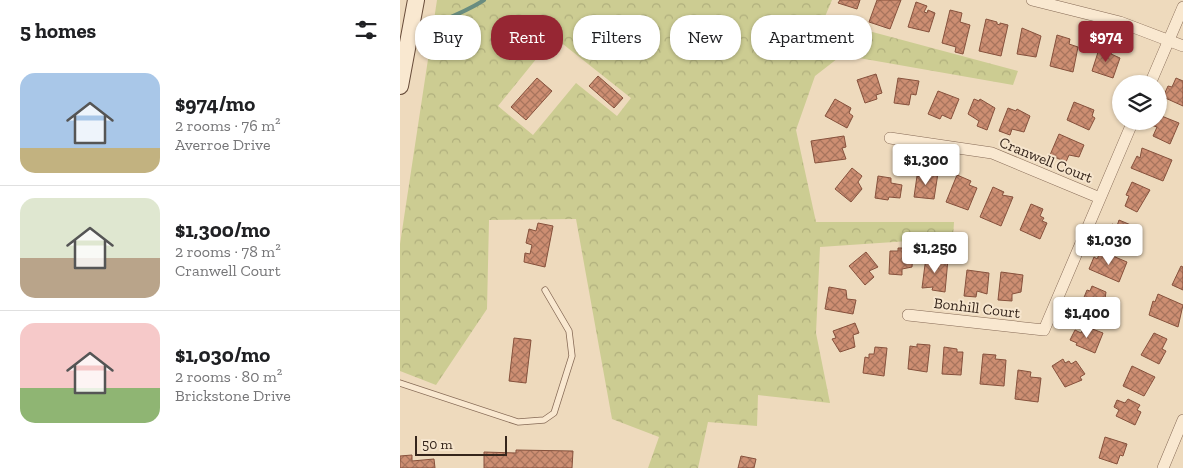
<!DOCTYPE html>
<meta charset="utf-8">
<style>
:root{--surface:#fff;--page:#f6f6f6;--text:#202124;--muted:#757577;--line:#e0e0e0;--accent:#962633}
body{margin:0;font-family:"Zilla Slab",serif;background:var(--page);color:var(--text);height:100vh;display:flex;flex-direction:column;font-size:19px;white-space:nowrap}
*{box-sizing:border-box;margin:0}
p{font-size:16px;color:var(--muted)}
.icon{flex:none;width:28px;height:28px;fill:none;stroke:currentColor;stroke-width:2;stroke-linecap:round;stroke-linejoin:round}
.map{position:relative;flex:1;overflow:hidden}
.sheet{display:flex;flex-direction:column;background:var(--surface);width:400px}
.sheet>*{flex:none}
.guide{position:absolute;left:15px;top:15px;width:475px;height:45px;display:flex;gap:10px}
.buttons{position:absolute;left:712px;top:75px;display:grid;gap:10px}
.buttons a{display:grid;place-items:center;width:55px;height:55px;border-radius:50%;background:var(--surface);box-shadow:0 1px 4px #0004;font-size:25px}
.scale{position:absolute;left:15px;bottom:12px;width:92px;box-sizing:border-box;padding-left:5px;border:2px solid #35251b;border-top:0;font-size:14px;line-height:18px;white-space:nowrap;color:#35251b;-webkit-text-stroke:4px #f6e5cd;paint-order:stroke}
.price{position:absolute;translate:-50% -42px;padding:0 11px;border-radius:5px;background:#fff;color:#222;font-size:16px;line-height:32px;filter:drop-shadow(0 1px 2px #0008)}
.price::after{content:'';position:absolute;left:50%;top:30px;width:15px;height:11px;margin-left:-8px;background:inherit;clip-path:polygon(0 0,100% 0,50% 100%)}
.price.active{background:var(--accent);color:#fff}
ul{padding:0;list-style:none}
li{display:flex;align-items:center;gap:15px;height:125px;padding:0 20px}
li+li{border-top:1px solid var(--line)}
li span{display:grid;place-items:center;flex:none;width:140px;height:100px;border-radius:15px;color:#555}
li>.icon{margin-inline-start:auto}
span .icon{width:60px;height:60px;fill:#fffc;stroke-width:1}
li b{font-size:21px}
h2{display:flex;justify-content:space-between;align-items:center;height:60px;padding:0 20px;font-size:21px}
.chip{padding:0 18px;border-radius:20px;background:var(--surface);box-shadow:0 1px 4px #0004;font-size:18px;line-height:45px}
.chip.active{background:var(--accent);color:#fff}
main{display:flex;flex:1;min-height:0}
.map>svg:first-child{display:block}
</style>
<main>
<section class="sheet">
<h2>5 homes<svg class="icon" aria-label="filters" viewBox="0 0 24 24"><path d="M4 7h16M4 17h16"/><circle cx="9" cy="7" r="2"/><circle cx="15" cy="17" r="2"/></svg></h2>
<ul>
<li><span style="background:linear-gradient(#a9c7e8 75%,#c2b280 0)"><svg class="icon" aria-label="home" viewBox="0 0 24 24"><path d="M3 11l9-7 9 7M6 9v11h12V9"/></svg></span><div><b>$974/mo</b><p>2 rooms · 76 m²</p><p>Averroe Drive</p></div></li>
<li><span style="background:linear-gradient(#dfe7d0 60%,#b9a48a 0)"><svg class="icon" aria-label="home" viewBox="0 0 24 24"><path d="M3 11l9-7 9 7M6 9v11h12V9"/></svg></span><div><b>$1,300/mo</b><p>2 rooms · 78 m²</p><p>Cranwell Court</p></div></li>
<li><span style="background:linear-gradient(#f6c9c9 65%,#8fb573 0)"><svg class="icon" aria-label="home" viewBox="0 0 24 24"><path d="M3 11l9-7 9 7M6 9v11h12V9"/></svg></span><div><b>$1,030/mo</b><p>2 rooms · 80 m²</p><p>Brickstone Drive</p></div></li>
</ul>
</section>
<div class="map">
<svg width="783" height="468" viewBox="0 0 783 468">
<defs>
<pattern id="forest-crowns" width="20" height="18" patternUnits="userSpaceOnUse" patternTransform="scale(1.25)"><rect width="20" height="18" fill="#cccc92"/><path d="M2 6a3 3 0 1 1 6 0M12 15a3 3 0 1 1 6 0" fill="none" stroke="#b0af7d"/></pattern>
<pattern id="building-cross-hatch" width="8" height="8" patternUnits="userSpaceOnUse" patternTransform="scale(1.25)"><rect width="8" height="8" fill="#cd8e72"/><path d="M0 0l8 8M0 8l8-8" fill="none" stroke="#a7745d"/></pattern>
</defs>
<rect width="100%" height="100%" fill="#eedabd"/>
<!-- forest -->
<path fill="url(#forest-crowns)" fill-rule="evenodd" d="M37 0H432L424 19 618 71 613 85 442 55 415 76 396 130 416 222H554L553 238 420 247 416 333 430 403 358 395 357 426 308 422 298 468H248L259 437 212 419 176 219 89 220 87 309 36 385 0 371V244ZM154 37 231 98 217 116 176 83 133 135 98 106Z"/>
<g fill="none" stroke-linecap="round" stroke-linejoin="round">
<!-- stream -->
<path stroke="#698d80" stroke-width="4" d="M16 32C39 21 63 14 84 0"/>
</g>
<!-- building -->
<path fill="url(#building-cross-hatch)" stroke="#86513c" d="M440 0H460L457 9 438 3Z
M477 0H501L490 29 469 22Z
M516 2 527 6 524 12 527 13 528 10 535 13 529 32 508 27Z
M550 10 562 13 560 22 570 25 563 54 555 52 556 47 542 43Z
M586 19 597 22V24L600 25V23L608 25 601 56 579 51Z
M622 28 641 36 636 57 617 54Z
M657 35 670 39 669 44 678 47 673 72 650 66Z
M700 46 712 50 711 54 720 58 713 78 692 71Z
M476 74 482 93 476 95 477 99 465 103 457 80Z
M198 76 223 98 214 108 189 86Z
M137 78 152 91 126 120 111 107Z
M498 78 519 81 516 95 511 94 509 105 494 103Z
M776 78 783 81V106L763 97 768 86 772 87Z
M538 91 559 99 551 119 542 115 540 119 528 114Z
M435 99 451 108 449 113 453 116 447 128 425 116Z
M574 99 579 101 580 99 595 108 587 130 577 126 579 121 568 114Z
M674 102 694 110 692 116 695 118 689 130 667 120Z
M608 108 616 111 617 109 630 116 624 132 612 129 610 135 599 131Z
M759 115 779 123 770 144 753 136 757 127 751 125 753 121H759Z
M659 134 684 145 679 157 669 155 666 162 650 155Z
M444 136 446 147 442 148 446 159 415 163 411 141Z
M742 148 772 160 763 181 731 168 737 156 740 158Z
M452 168 462 176 458 182 462 189 451 202 435 189Z
M525 171 538 173 534 199 514 197 517 176 524 178Z
M557 175 571 181 569 185 577 188 568 210 546 202Z
M478 176 491 178V183L502 185 500 198 489 197 488 200 475 198Z
M732 182 750 190 737 212 725 206 729 196 726 195Z
M593 187 604 192 602 195 613 197 601 226 580 217Z
M631 204 643 209 640 216 644 218 642 221 647 223 640 239 620 230Z
M719 220 738 228 730 246 707 236 712 224 717 226Z
M138 223 153 226 145 267 124 262 125 253 130 254 132 245 126 243 129 229 136 231Z
M498 248H508L507 251 513 252 512 267 502 269V275L489 274 490 251H498Z
M701 251 727 262 719 282 689 269 694 257 697 259Z
M466 252 478 267 469 271 474 277 465 285 449 266Z
M526 257 548 259 545 292 532 290 533 287 522 288Z
M781 266 783 267V290L772 285Z
M567 270 589 273 587 294 577 291 576 297 564 296Z
M601 272 623 275 621 292 612 294V301L598 300Z
M692 286 706 292 704 306 700 305 697 313 680 307 687 290 690 291Z
M429 287 446 290 447 299 456 300 453 314 425 309Z
M758 294 783 305 778 327 749 315 753 301 755 302Z
M455 323 459 333 453 335 455 347 440 352 432 339 436 338 433 331Z
M687 327 703 333 695 353 676 345 677 343 670 340 675 330 681 333 683 329 686 330Z
M754 333 767 339 762 349 766 351 759 364 741 355Z
M114 338 131 340 126 383 109 381Z
M517 344 530 345 527 372 508 369 510 346 517 347Z
M475 347 487 348 484 376 463 373 465 357 469 358V354H474Z
M544 347 557 349V352H563L561 375 542 374Z
M583 354 596 355 595 359 606 360 604 386 580 384Z
M663 359 665 363 669 361 671 364 676 361 685 374 680 377 682 380 665 387 652 366Z
M732 366 755 377 744 396 723 386Z
M618 370 631 372 630 377 641 378 638 402 615 399Z
M728 399 740 405 737 410 741 412 735 425 716 416 719 410 714 407 717 400 725 403Z
M705 437 727 444 723 456 720 455 717 464 699 458Z
M116 450 173 451 172 468H84V452L116 453Z
M12 455V461L34 459 35 468H0V456Z
M341 456 356 459 354 468H338Z"/>
<g fill="none" stroke-linecap="round" stroke-linejoin="round">
<defs>
<path id="lane" d="M0 383 118 422 144 420 154 413 172 356 169 331 145 290"/>
<path id="street" d="M632 0 720 22 783 46
M750 84 783 7
M490 138 592 153 700 198
M508 315 644 330 733 121
M763 468 783 420"/>
<path id="secondary" d="M0 86 16 0"/>
</defs>
<!-- lane casing -->
<use href="#lane" stroke="#866a56" stroke-width="7"/>
<!-- street casing -->
<use href="#street" stroke="#866a56" stroke-width="12"/>
<!-- secondary casing -->
<use href="#secondary" stroke="#684c3a" stroke-width="18"/>
<!-- lane -->
<use href="#lane" stroke="#f9e8d0" stroke-width="5.5"/>
<!-- street -->
<use href="#street" stroke="#f9e8d0" stroke-width="11"/>
<!-- secondary -->
<use href="#secondary" stroke="#f9e8d0" stroke-width="16"/>
</g>
<g text-anchor="middle" stroke-width="4" stroke-linejoin="round" paint-order="stroke">
<!-- street labels -->
<g font-size="15" fill="#35251b" stroke="#f6e5cd">
<text transform="translate(646 160) rotate(22)" y="5">Cranwell Court</text>
<text transform="translate(577 308) rotate(7)" y="5">Bonhill Court</text>
</g>
</g>
</svg>
<div class="buttons">
<a><svg class="icon" aria-label="layers" viewBox="0 0 24 24"><path d="M12 4l9 5-9 5-9-5zM3 14l9 5 9-5"/></svg></a>
</div>
<div class="scale">50 m</div>
<b class="price active" style="left:706px;top:63px">$974</b>
<b class="price" style="left:526px;top:186px">$1,300</b>
<b class="price" style="left:709px;top:266px">$1,030</b>
<b class="price" style="left:535px;top:274px">$1,250</b>
<b class="price" style="left:687px;top:339px">$1,400</b>
<div class="guide">
<a class="chip">Buy</a>
<a class="chip active">Rent</a>
<a class="chip">Filters</a>
<a class="chip">New</a>
<a class="chip">Apartment</a>
</div>
</div>
</main>
